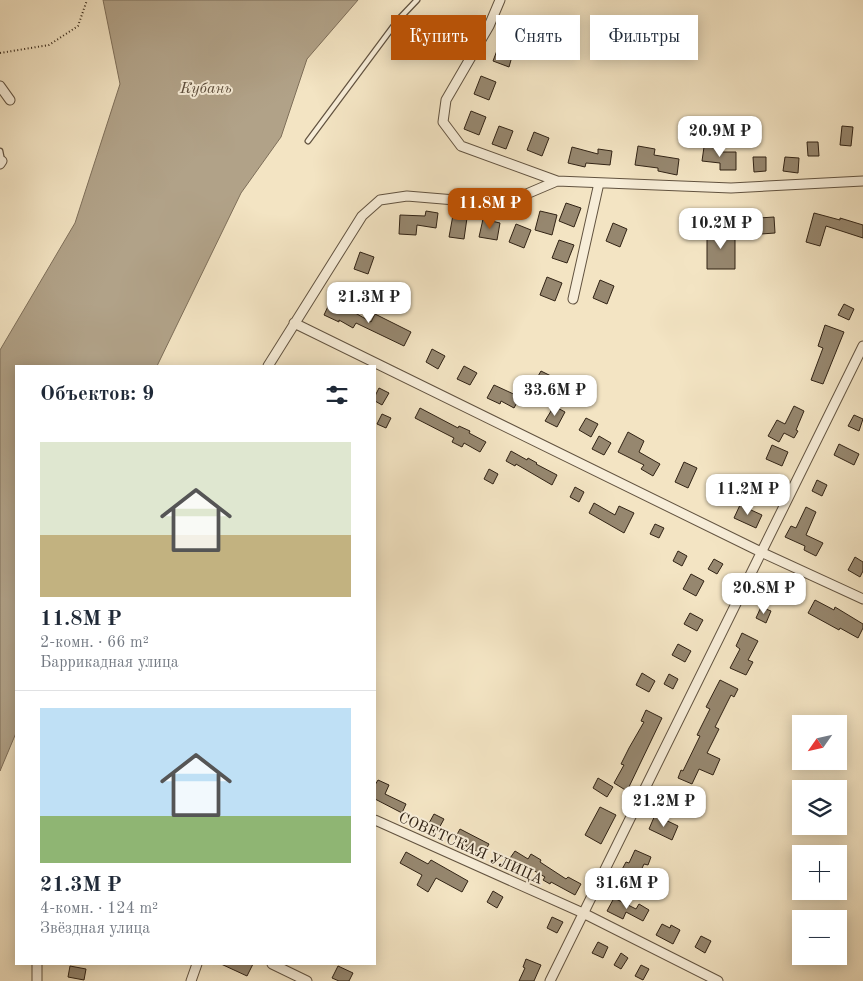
<!DOCTYPE html>
<html lang="ru">
<meta charset="utf-8">
<style>
:root{--surface:#fff;--page:#f2f2f3;--text:#1f2937;--muted:#747a83;--line:#e0e1e3;--accent:#b45309}
body{margin:0;font-family:"Old Standard TT",serif;background:var(--page);color:var(--text);height:100vh;display:flex;flex-direction:column;font-size:19px;white-space:nowrap}
*{box-sizing:border-box;margin:0}
p{font-size:16px;color:var(--muted)}
.icon{flex:none;width:28px;height:28px;fill:none;stroke:currentColor;stroke-width:2;stroke-linecap:round;stroke-linejoin:round}
.map{position:relative;flex:1;overflow:hidden}
.side{position:absolute;left:15px;top:365px;width:361px;height:600px;display:flex;flex-direction:column;background:var(--surface);border-radius:0px;box-shadow:0 2px 12px #0003}
.side>*{flex:none}
.guide{position:absolute;left:391px;top:15px;width:396px;height:45px;display:flex;gap:10px}
.needle{width:32px;rotate:236deg}
.fabs{position:absolute;left:792px;top:715px;display:grid;gap:10px}
.fabs a{display:grid;place-items:center;width:55px;height:55px;border-radius:0px;background:var(--surface);box-shadow:0 2px 12px #0003;font-size:25px}
.price{position:absolute;translate:-50% -42px;padding:0 11px;border-radius:10px;background:#fff;color:#222;font-size:16px;line-height:32px;filter:drop-shadow(0 1px 2px #0008)}
.price::after{content:'';position:absolute;left:50%;top:30px;width:15px;height:11px;margin-left:-8px;background:inherit;clip-path:polygon(0 0,100% 0,50% 100%)}
.price.active{background:var(--accent);color:#fff}
ul{padding:0;list-style:none}
li{display:grid;align-content:center;gap:10px;height:265px;padding:0 25px}
li+li{border-top:1px solid var(--line)}
li span{display:grid;place-items:center;height:155px;border-radius:0px;color:#555}
li>.icon{margin-inline-start:auto}
span .icon{width:90px;height:90px;fill:#fffc;stroke-width:1}
li b{font-size:21px}
h2{display:flex;justify-content:space-between;align-items:center;height:60px;padding:0 25px;font-size:21px}
.chip{padding:0 18px;border-radius:0px;background:var(--surface);box-shadow:0 2px 12px #0003;font-size:18px;line-height:45px}
.chip.active{background:var(--accent);color:#fff}
.map>svg:first-child{display:block}
</style>
<div class="map">
<svg width="863" height="981" viewBox="0 0 863 981">
<rect width="100%" height="100%" fill="#f3e4c3"/>
<filter id="stains"><feTurbulence type="fractalNoise" baseFrequency=".004" numOctaves="4"/><feColorMatrix values="0 0 0 0 .2 0 0 0 0 .09 0 0 0 0 .02 0 0 0 .5 -.17"/></filter>
<radialGradient id="worn" r=".72"><stop offset=".6" stop-color="#630" stop-opacity="0"/><stop offset="1" stop-color="#630" stop-opacity=".3"/></radialGradient>
<!-- water -->
<path fill="#b1a288" stroke="#7e6f5a" d="M103 0H358L307 59 281 137 241 193 157 366H16V733L0 771V350L75 223 120 84Z"/>
<!-- building -->
<path fill="#96876f" stroke="#312315" d="M509 19 520 23 509 52 513 53 509 67 493 61Z
M481 76 496 82 489 100 474 94Z
M471 111 486 117 479 135 464 129Z
M499 126 513 131 506 149 492 144Z
M842 126 853 127 851 146 840 145Z
M534 132 549 138 542 156 527 150Z
M807 142H818L819 156H808Z
M638 146 655 149 654 155 679 159 677 175 658 171V168L635 165Z
M572 147 598 154V149L612 151 610 165 586 163 585 167 568 163Z
M704 147 718 148V152H736V170H720V163L702 161Z
M753 157H766V171L754 172Z
M785 157 799 158 798 173 783 171Z
M566 203 581 208 574 227 559 221Z
M426 211 438 213 436 228 417 225 416 235 399 234 400 215 425 216Z
M540 211 557 215 552 235 535 230Z
M814 213 840 220V218L863 225V238L826 226 820 246 806 242Z
M453 215 467 218 464 239 449 237Z
M774 217 775 233 761 234 759 218Z
M483 219 500 223 497 240 479 237Z
M613 223 627 229 620 247 606 241Z
M516 224 531 230 524 248 509 242Z
M707 230H735V269H707Z
M559 240 574 245 567 263 552 258Z
M360 252 374 257 368 274 354 269Z
M547 277 562 283 555 301 540 295Z
M600 280 614 286 607 304 593 298Z
M330 302 350 310 371 322 375 314 411 332 404 346 356 323 353 328 339 320V322L324 315Z
M844 304 854 309 849 320 838 315Z
M825 325 844 332 823 384 811 380 823 348 818 346Z
M432 349 445 356 438 369 426 362Z
M464 366 477 373 470 385 457 379Z
M541 371 553 377 546 390 534 383Z
M494 385 520 397 514 408 501 401 500 404 487 398Z
M379 388 389 393 382 405 375 401V396Z
M554 406 565 412 557 427 545 421Z
M794 406 804 411 796 430 798 431 794 438 784 433 779 442 768 436 777 420 785 424Z
M420 408 458 428 459 426 470 431 469 433 486 442 480 452 464 443 462 447 452 442 454 438 415 418Z
M382 414 391 418 386 428 377 424Z
M854 415 863 419 859 431 848 426Z
M586 418 598 424 591 437 579 430Z
M628 432 644 441 639 452 660 464 653 476 641 469 644 465 618 452Z
M599 436 611 443 604 455 592 449Z
M839 444 859 454 854 465 834 455Z
M772 445 788 452 782 466 766 459Z
M511 451 527 460 528 458 537 463 536 464 557 475 552 485 516 464 515 466 506 461Z
M684 462 697 468 688 488 675 482Z
M489 469 498 474 493 484 484 479Z
M817 480 827 485 822 496 812 491Z
M575 487 584 492 579 502 570 497Z
M594 503 615 515 619 506 634 513 624 533 589 513Z
M740 505 762 515 756 528 734 518Z
M806 507 816 512 806 535 823 543 816 556 804 550 805 546 785 537 791 526 796 528Z
M655 524 664 528 659 538 650 534Z
M678 551 687 556 682 566 673 561Z
M855 557 863 562V571L860 577 848 570Z
M714 559 723 564 717 574 708 569Z
M691 574 704 581 696 596 683 589Z
M775 585 786 590 781 601 770 597Z
M815 600 834 610 835 607 863 624V628L858 638 840 628 839 630 808 613Z
M761 607 771 611 766 623 756 618Z
M690 613 703 620 697 631 684 624Z
M742 633 758 641 748 660 753 662 746 675 730 668 740 649 736 646Z
M678 644 691 651 685 662 672 655Z
M642 673 655 681 649 692 636 685Z
M669 674 678 679 673 689 664 684Z
M720 680 738 689 734 697 731 695 715 727 719 729 707 753 720 759 713 775 699 769 692 784 678 778 681 770 683 771 700 736 697 735 710 709 706 707Z
M646 710 662 718 627 791 614 783 624 765 621 764 629 748 644 722 641 721Z
M598 778 613 787 607 797 593 788Z
M378 780 389 785 385 794 406 804 402 813 375 799V785Z
M669 789 685 797 678 810 662 803Z
M600 807 616 815 601 844 585 835Z
M434 814 444 819 438 830 428 825Z
M655 815 678 826 672 840 649 829Z
M460 829 489 844 483 855 454 840Z
M635 850 651 857 648 865 644 864 635 883 619 875 626 862 629 863Z
M515 851 528 859 531 854 541 860 540 862 566 879 568 877 581 884 575 895 551 882 550 884 543 880 545 877 517 861 515 865 508 861Z
M406 852 428 864 431 860 468 881 462 892 436 878 428 892 417 885 422 875 400 863Z
M493 891 503 897 497 908 487 902Z
M614 898 636 909 639 904 649 910 643 921 626 912 623 919 607 911Z
M552 917 563 922 557 933 547 928Z
M662 924 670 928 671 925 680 930 673 944 656 935Z
M701 936 711 941 705 953 695 947Z
M598 942 608 947 603 958 592 953Z
M621 953 628 958 621 969 614 965Z
M526 959 541 965 534 981H519L525 968 523 967Z
M221 964H253L247 976Z
M641 965 649 969 643 980 635 976Z
M70 966 86 969 84 980 68 977Z
M338 966 353 973 349 981H339L332 978Z"/>
<g fill="none" stroke-linecap="round" stroke-linejoin="round">
<defs>
<path id="lane" d="M308 141 398 20 417 0
M0 151 2 161"/>
<path id="street" d="M500 0 489 26 446 100 443 122 461 146 557 181 731 188 863 181
M0 86 10 100
M0 164 2 161
M573 299 599 183
M294 323 763 553 863 599
M268 366 362 216 380 200 407 196 503 204 557 181
M375 820 583 913 718 981
M37 964V981
M272 964 307 981
M191 981 197 964
M550 981 863 346"/>
</defs>
<!-- lane casing -->
<use href="#lane" stroke="#625340" stroke-width="7"/>
<!-- street casing -->
<use href="#street" stroke="#625340" stroke-width="11"/>
<!-- path -->
<path stroke="#312315" stroke-width="2" stroke-dasharray="1 2.5" stroke-linecap="butt" d="M0 53 49 45 78 26 87 0"/>
<!-- lane -->
<use href="#lane" stroke="#f7edd8" stroke-width="4.5"/>
<!-- street -->
<use href="#street" stroke="#f7edd8" stroke-width="9"/>
</g>
<g text-anchor="middle" stroke-width="4" stroke-linejoin="round" paint-order="stroke">
<!-- street labels -->
<g font-size="15" fill="#312315" stroke="#f7edd8">
<text transform="translate(471 848) rotate(24)" y="5">СОВЕТСКАЯ УЛИЦА</text>
</g>
<!-- water labels -->
<g font-size="16" font-style="italic" fill="#5e4f3d" stroke="#f7edd8">
<text x="206" y="93">Кубань</text>
</g>
</g>
<rect width="100%" height="100%" filter="url(#stains)"/>
<rect width="100%" height="100%" fill="url(#worn)"/>
</svg>
<div class="fabs">
<a><svg class="needle" viewBox="-14 -14 28 28"><path d="M0-13l5 13h-10z" fill="#e53935"/><path d="M0 13l5-13h-10z" fill="#747a83"/></svg></a>
<a><svg class="icon" aria-label="layers" viewBox="0 0 24 24"><path d="M12 4l9 5-9 5-9-5zM3 14l9 5 9-5"/></svg></a>
<a>+</a>
<a>−</a>
</div>
<b class="price" style="left:720px;top:158px">20.9M ₽</b>
<b class="price active" style="left:490px;top:230px">11.8M ₽</b>
<b class="price" style="left:721px;top:250px">10.2M ₽</b>
<b class="price" style="left:369px;top:324px">21.3M ₽</b>
<b class="price" style="left:555px;top:417px">33.6M ₽</b>
<b class="price" style="left:748px;top:516px">11.2M ₽</b>
<b class="price" style="left:764px;top:615px">20.8M ₽</b>
<b class="price" style="left:664px;top:828px">21.2M ₽</b>
<b class="price" style="left:627px;top:910px">31.6M ₽</b>
<div class="guide">
<a class="chip active">Купить</a>
<a class="chip">Снять</a>
<a class="chip">Фильтры</a>
</div>
<section class="side">
<h2>Объектов: 9<svg class="icon" aria-label="filters" viewBox="0 0 24 24"><path d="M4 7h16M4 17h16"/><circle cx="9" cy="7" r="2"/><circle cx="15" cy="17" r="2"/></svg></h2>
<ul>
<li><span style="background:linear-gradient(#dfe7d0 60%,#c2b280 0)"><svg class="icon" aria-label="home" viewBox="0 0 24 24"><path d="M3 11l9-7 9 7M6 9v11h12V9"/></svg></span><div><b>11.8M ₽</b><p>2-комн. · 66 m²</p><p>Баррикадная улица</p></div></li>
<li><span style="background:linear-gradient(#bfe0f5 70%,#8fb573 0)"><svg class="icon" aria-label="home" viewBox="0 0 24 24"><path d="M3 11l9-7 9 7M6 9v11h12V9"/></svg></span><div><b>21.3M ₽</b><p>4-комн. · 124 m²</p><p>Звёздная улица</p></div></li>
</ul>
</section>
</div>
